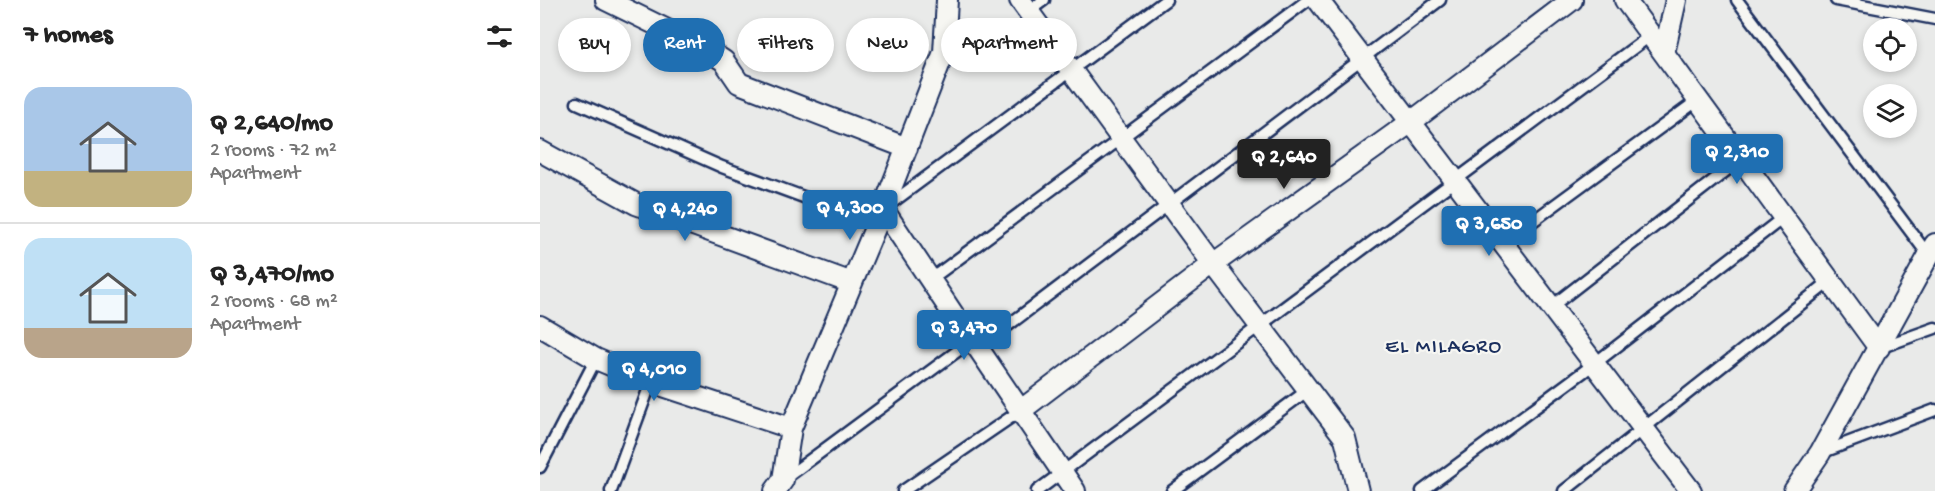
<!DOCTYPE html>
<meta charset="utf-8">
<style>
:root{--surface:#fff;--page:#f6f6f6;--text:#222;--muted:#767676;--line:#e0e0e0;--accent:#1f6fb2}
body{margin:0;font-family:"Gochi Hand",sans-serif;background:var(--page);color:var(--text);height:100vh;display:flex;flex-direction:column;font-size:22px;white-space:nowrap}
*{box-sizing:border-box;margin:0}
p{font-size:20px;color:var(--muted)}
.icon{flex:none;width:33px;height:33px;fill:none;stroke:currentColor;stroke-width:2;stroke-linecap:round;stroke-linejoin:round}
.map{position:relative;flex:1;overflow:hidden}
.drawer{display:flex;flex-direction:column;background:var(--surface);width:540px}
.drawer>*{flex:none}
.top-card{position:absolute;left:18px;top:18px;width:570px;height:54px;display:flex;gap:12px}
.buttons{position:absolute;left:1323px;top:18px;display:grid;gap:12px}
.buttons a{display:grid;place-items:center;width:54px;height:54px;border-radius:50%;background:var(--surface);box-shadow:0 3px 9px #0003;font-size:30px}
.price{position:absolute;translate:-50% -51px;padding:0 14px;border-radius:6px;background:var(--accent);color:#fff;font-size:20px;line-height:39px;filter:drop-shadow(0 2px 3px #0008)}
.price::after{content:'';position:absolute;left:50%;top:36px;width:18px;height:14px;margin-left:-9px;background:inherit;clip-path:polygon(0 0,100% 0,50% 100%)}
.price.active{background:#222;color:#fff}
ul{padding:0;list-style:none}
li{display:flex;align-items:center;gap:18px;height:150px;padding:0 24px}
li+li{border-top:2px solid var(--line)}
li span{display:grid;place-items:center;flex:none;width:168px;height:120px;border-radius:18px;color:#555}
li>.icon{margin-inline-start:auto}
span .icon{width:72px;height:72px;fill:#fffc;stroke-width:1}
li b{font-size:26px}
h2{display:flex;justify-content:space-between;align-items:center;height:72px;padding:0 24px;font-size:26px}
.pill{padding:0 21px;border-radius:27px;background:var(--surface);box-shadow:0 3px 9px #0003;font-size:21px;line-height:54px}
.pill.active{background:var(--accent);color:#fff}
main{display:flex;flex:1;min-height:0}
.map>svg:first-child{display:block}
</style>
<main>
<section class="drawer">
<h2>7 homes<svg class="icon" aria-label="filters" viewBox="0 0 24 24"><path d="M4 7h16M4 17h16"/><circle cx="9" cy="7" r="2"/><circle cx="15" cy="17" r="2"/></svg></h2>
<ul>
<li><span style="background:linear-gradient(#a9c7e8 70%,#c2b280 0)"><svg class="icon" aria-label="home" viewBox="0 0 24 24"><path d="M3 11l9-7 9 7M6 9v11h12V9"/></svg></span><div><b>Q 2,640/mo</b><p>2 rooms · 72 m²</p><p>Apartment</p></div></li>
<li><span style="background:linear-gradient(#bfe0f5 75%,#b9a48a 0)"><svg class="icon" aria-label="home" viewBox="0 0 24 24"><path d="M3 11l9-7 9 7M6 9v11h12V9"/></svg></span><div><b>Q 3,470/mo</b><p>2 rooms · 68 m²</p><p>Apartment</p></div></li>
</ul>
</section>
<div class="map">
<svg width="1395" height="491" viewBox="0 0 1395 491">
<rect width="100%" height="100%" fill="#e9eae9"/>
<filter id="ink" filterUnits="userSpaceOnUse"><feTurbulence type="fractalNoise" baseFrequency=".0167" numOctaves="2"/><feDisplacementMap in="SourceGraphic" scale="12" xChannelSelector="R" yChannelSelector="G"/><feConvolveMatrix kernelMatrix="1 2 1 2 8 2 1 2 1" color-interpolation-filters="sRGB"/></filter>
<g filter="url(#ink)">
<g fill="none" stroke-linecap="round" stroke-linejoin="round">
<defs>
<path id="lane" d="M1197 0 1389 256
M1296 0 1395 19
M489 11 504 0
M37 103 182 167 337 224
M346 207 626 0
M963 243 1158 100
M391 279 768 0
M1011 307 1201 159
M438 348 900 0
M1339 348 1395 328
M1283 452 1395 410
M0 467 56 359
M243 480 431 341
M71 491 111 382
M363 491 480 411
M497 491 1111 35
M632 491 768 390
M882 491 1054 364 1244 217
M1024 491 1290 281"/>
<path id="street" d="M66 0 166 49 184 61 199 83 367 148
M480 0 673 264 805 438 818 491
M778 0 1151 491
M1085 0 1339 348
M1124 53 1136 0
M0 151 96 204 312 283
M343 209 431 341 438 348 535 491
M0 326 56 359 111 382 251 428
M480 411 673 264 871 122 1032 0
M235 491 243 480 251 428 343 209 404 52 407 0
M1254 491 1280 453 1395 244"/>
</defs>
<!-- lane casing -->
<use href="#lane" stroke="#1b2f5e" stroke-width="15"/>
<!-- street casing -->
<use href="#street" stroke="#1b2f5e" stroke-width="24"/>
<!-- lane -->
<use href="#lane" stroke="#f6f6f2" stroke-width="10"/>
<!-- street -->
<use href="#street" stroke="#f6f6f2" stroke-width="20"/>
</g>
</g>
<g text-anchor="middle" stroke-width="4.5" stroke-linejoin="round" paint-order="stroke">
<!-- neighbourhood labels -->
<g font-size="21" letter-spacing="1.5" fill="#1b2f5e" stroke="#f6f6f2">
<text x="904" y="352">EL MILAGRO</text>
</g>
</g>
</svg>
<div class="buttons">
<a><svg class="icon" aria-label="locate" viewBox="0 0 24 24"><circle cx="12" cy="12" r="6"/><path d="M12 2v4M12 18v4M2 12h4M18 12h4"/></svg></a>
<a><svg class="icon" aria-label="layers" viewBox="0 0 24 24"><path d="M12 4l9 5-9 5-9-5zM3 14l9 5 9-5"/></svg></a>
</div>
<b class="price" style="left:1197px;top:185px">Q 2,310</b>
<b class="price active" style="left:744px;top:190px">Q 2,640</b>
<b class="price" style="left:310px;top:241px">Q 4,300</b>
<b class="price" style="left:145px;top:242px">Q 4,240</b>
<b class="price" style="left:949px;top:257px">Q 3,650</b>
<b class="price" style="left:424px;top:361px">Q 3,470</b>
<b class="price" style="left:114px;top:402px">Q 4,010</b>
<div class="top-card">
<a class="pill">Buy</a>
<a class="pill active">Rent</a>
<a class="pill">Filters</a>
<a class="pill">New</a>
<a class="pill">Apartment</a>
</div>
</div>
</main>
